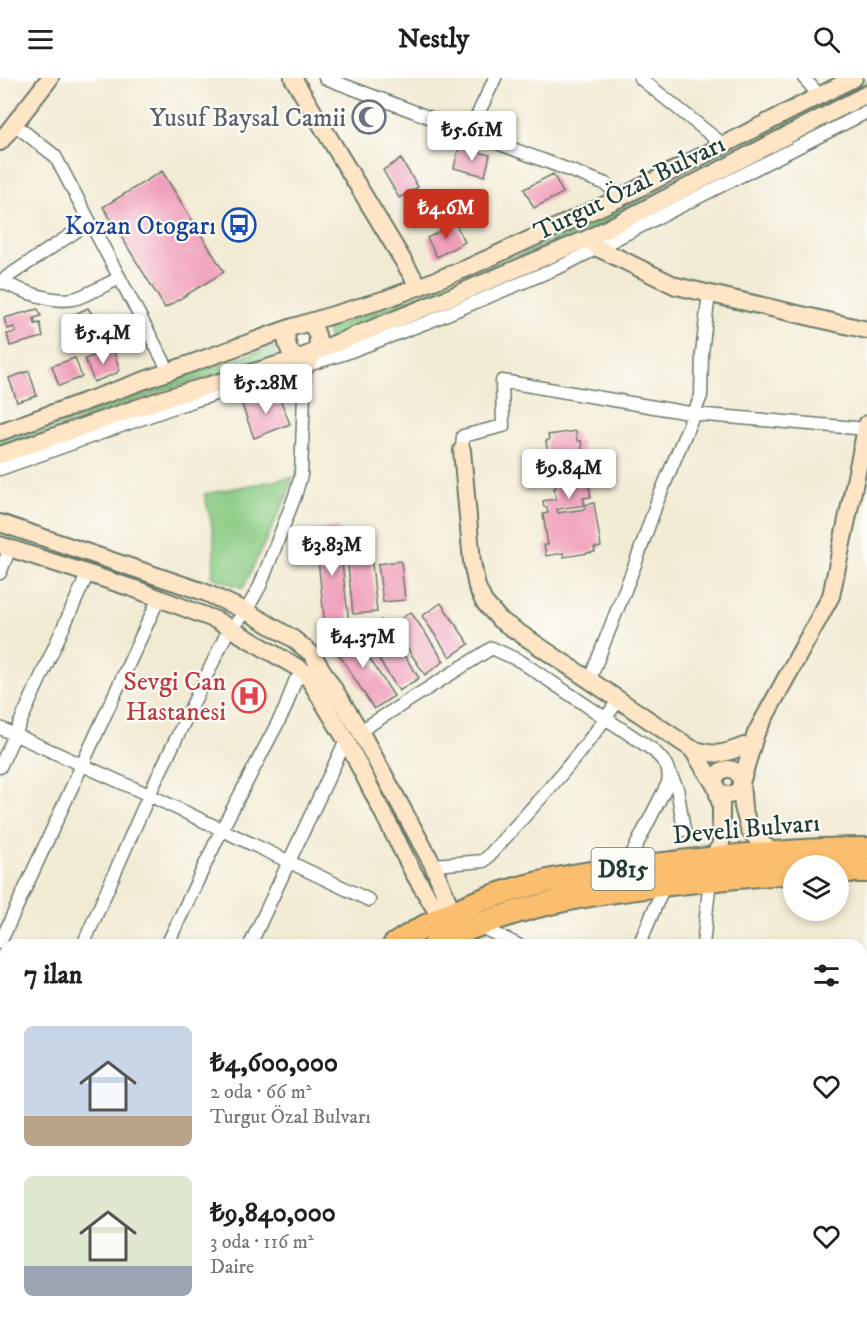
<!DOCTYPE html>
<html lang="tr">
<meta charset="utf-8">
<style>
:root{--surface:#fff;--page:#f2f2f2;--text:#202124;--muted:#757577;--accent:#c8321e}
body{margin:0;font-family:"IM FELL DW Pica",serif;background:var(--page);color:var(--text);height:100vh;display:flex;flex-direction:column;font-size:22px;white-space:nowrap}
*{box-sizing:border-box;margin:0}
p{font-size:20px;color:var(--muted)}
.icon{flex:none;width:33px;height:33px;fill:none;stroke:currentColor;stroke-width:2;stroke-linecap:round;stroke-linejoin:round}
.map{position:relative;flex:1;overflow:hidden}
.sheet{position:absolute;left:0px;top:861px;width:867px;height:386px;display:flex;flex-direction:column;background:var(--surface);border-radius:18px 18px 0 0;box-shadow:0 3px 9px #0003}
.sheet>*{flex:none}
.controls{position:absolute;left:783px;top:777px;display:grid;gap:12px}
.controls a{display:grid;place-items:center;width:66px;height:66px;border-radius:50%;background:var(--surface);box-shadow:0 3px 9px #0003;font-size:30px}
.price{position:absolute;translate:-50% -51px;padding:0 14px;border-radius:6px;background:#fff;color:#222;font-size:20px;line-height:39px;filter:drop-shadow(0 2px 3px #0008)}
.price::after{content:'';position:absolute;left:50%;top:36px;width:18px;height:14px;margin-left:-9px;background:inherit;clip-path:polygon(0 0,100% 0,50% 100%)}
.price.active{background:var(--accent);color:#fff}
ul{padding:0;list-style:none}
li{display:flex;align-items:center;gap:18px;height:150px;padding:0 24px}
li span{display:grid;place-items:center;flex:none;width:168px;height:120px;border-radius:9px;color:#555}
li>.icon{margin-inline-start:auto}
span .icon{width:72px;height:72px;fill:#fffc;stroke-width:1}
li b{font-size:26px}
h2{display:flex;justify-content:space-between;align-items:center;height:72px;padding:0 24px;font-size:26px}
header{display:flex;justify-content:space-between;align-items:center;height:78px;padding:0 24px;background:var(--surface);font-size:27px;font-weight:800}
.map>svg:first-child{display:block}
</style>
<header><svg class="icon" aria-label="menu" viewBox="0 0 24 24"><path d="M4 6h16M4 12h16M4 18h16"/></svg>Nestly<svg class="icon" aria-label="search" viewBox="0 0 24 24"><circle cx="10" cy="10" r="6"/><path d="M15 15l6 6"/></svg></header>
<div class="map">
<svg width="867" height="1246" viewBox="0 0 867 1246">
<rect width="100%" height="100%" fill="#fdfcf7"/>
<filter id="ink" filterUnits="userSpaceOnUse"><feTurbulence type="fractalNoise" baseFrequency=".0167" numOctaves="2"/><feDisplacementMap in="SourceGraphic" scale="12" xChannelSelector="R" yChannelSelector="G"/><feConvolveMatrix kernelMatrix="1 2 1 2 8 2 1 2 1" color-interpolation-filters="sRGB"/></filter>
<filter id="wash" filterUnits="userSpaceOnUse"><feTurbulence type="fractalNoise" baseFrequency=".008" numOctaves="4" result="noise"/><feDisplacementMap in="SourceGraphic" scale="24" xChannelSelector="R" yChannelSelector="G"/><feGaussianBlur stdDeviation="1.35" result="paint"/><feColorMatrix in="noise" values="0 0 0 0 0 0 0 0 0 0 0 0 0 0 0 0 0 1.4 0 .05"/><feComposite in="paint" operator="in"/></filter>
<g filter="url(#wash)">
<rect width="100%" height="100%" fill="#f2ebd4"/>
<!-- green -->
<path fill="#89ca82" stroke="#54845b" stroke-width="1.5" d="M867 3V9L596 149 328 262 327 250C418 219 509 184 596 142 687 98 777 49 867 3Z
M274 268 276 279 177 308 0 369V362Z
M293 399 287 418 243 510 212 499C217 465 213 448 204 416Z
M228 1240 316 1241 321 1246H224Z"/>
<g id="blocks">
<!-- building -->
<path fill="#f09fba" fill-rule="evenodd" d="M361 24 377 25V53H360Z
M459 69 490 77 485 98 454 90Z
M401 81 418 109 399 120 383 92Z
M162 93 224 194 165 230 103 129Z
M553 96 563 115 534 130 524 111Z
M455 145 465 164 437 179 427 160Z
M88 230 103 253 78 263 69 239Z
M38 231 41 238 34 240 35 246 40 245 43 259 10 268 7 256 16 254 15 249 7 251 4 240Z
M109 272 114 273 119 291 117 295 94 304 85 281Z
M75 280 82 299 59 308 52 288Z
M29 293 37 318 17 324 9 300Z
M277 313 290 346 254 360 242 327Z
M576 353 577 363H581L591 419 583 420 585 427 594 425 601 469 594 470 595 474 564 479 563 475 546 478 544 467H548L543 436 548 435 547 429H544L543 423 556 421 554 410H556V405H552L546 363 549 362 548 357ZM585 427V431L558 435 557 431Z
M338 449 349 546 325 549 315 452Z
M370 466 377 534 353 536 346 469Z
M401 483 405 522 383 524 378 486Z
M441 525 469 566 450 579 422 538Z
M411 534 444 583 425 597 392 547Z
M381 542 419 600 399 613 362 555Z
M351 552 394 618 374 631 331 564Z"/>
</g>
</g>
<g filter="url(#ink)">
<use href="#blocks" fill-opacity="0" stroke="#697a6c" stroke-width="1.5"/>
<g fill="none" stroke-linecap="round" stroke-linejoin="round">
<defs>
<path id="street" d="M325 0 606 106 620 120
M640 0 725 68
M804 0 820 18
M14 46 55 78 170 295
M469 55 495 0
M0 203C19 212 56 227 77 220 92 215 106 206 120 200
M1 203 90 144
M462 372 463 358 503 348 502 303 695 336 867 351
M0 391 177 328 346 275 428 244 564 187 867 34
M0 495 10 470
M590 601 636 484 657 424 701 318 702 275 709 215
M0 650 149 717 369 822
M360 653 492 570 520 583 653 672C664 683 671 689 668 705L631 778 628 790
M0 689 88 495
M670 696 677 710 684 752
M433 787 484 783C531 731 580 679 619 621
M479 848 518 867
M0 865 159 520
M83 867 149 717 226 557 246 533 260 508 295 418 301 397 305 289
M167 867 222 751 285 631 295 603 305 594
M250 867 346 662
M639 867 665 806
M703 867 710 801
M0 933 6 936
M0 1050 6 1037
M861 1211 867 1209
M332 1240V1246
M423 1240 435 1246
M73 1246 77 1240
M211 1246 215 1240
M485 1246V1240"/>
<path id="secondary" d="M293 0 419 209
M0 64 50 0
M589 160 598 170 676 208 867 252
M287 252C284 270 292 277 305 289 317 271 325 262 309 244
M0 354 293 249 386 221 465 191 620 120 854 0
M462 372 472 484 477 509 484 524 500 542 692 671
M0 377 163 321 297 281 446 221 589 160 867 16
M0 445 204 514 246 533 292 560 312 576 360 653 433 787 456 843
M0 467 135 511 216 542 305 594 346 662 413 794 440 839 444 850
M715 704a13 13 0 1 1 26 0a13 13 0 1 1-26 0Z
M774 774 761 765 750 753 743 729 741 705 756 655 831 518 867 346
M712 780 721 766V727L716 709 692 671C715 678 722 677 744 668
M96 1240 98 1246"/>
<path id="highway" d="M838 793H867
M394 867C488 805 571 796 680 784 743 777 804 771 867 771
M435 867C510 827 594 814 679 805 717 801 755 797 794 794
M0 1174 6 1169
M0 1200 6 1196"/>
</defs>
<!-- street casing -->
<use href="#street" stroke="#697a6c" stroke-width="15"/>
<!-- secondary casing -->
<use href="#secondary" stroke="#697a6c" stroke-width="20"/>
<!-- highway casing -->
<use href="#highway" stroke="#697a6c" stroke-width="26"/>
<!-- street -->
<use href="#street" stroke="#fff" stroke-width="12"/>
<!-- secondary -->
<use href="#secondary" stroke="#fde5c5" stroke-width="16"/>
<!-- highway -->
<use href="#highway" stroke="#fabe6e" stroke-width="22"/>
</g>
</g>
<!-- icons -->
<defs>
<symbol id="mosque-ring" viewBox="-11 -11 22 22"><circle r="9.5" fill="#fdfcf7" stroke="#6b7280" stroke-width="1.5"/><path d="M3.5-4.9A6 6 0 1 0 3.5 4.9A5 5 0 1 1 3.5-4.9Z" fill="#6b7280"/></symbol>
<symbol id="bus-ring" viewBox="-11 -11 22 22"><circle r="9.5" fill="#fdfcf7" stroke="#1a4fb4" stroke-width="1.5"/><path d="M-5-6H5V4H4V6H2V4H-2V6H-4V4H-5ZM-3.5-4V0h7V-4ZM-3.5 1.2v1.5H-2V1.2ZM2 1.2v1.5H3.5V1.2Z" fill="#1a4fb4"/></symbol>
<symbol id="hospital-ring" viewBox="-11 -11 22 22"><circle r="9.5" fill="#fdfcf7" stroke="#e0444e" stroke-width="1.5"/><path d="M-5-5h3v3.5h4V-5h3V5h-3V1.5h-4V5h-3Z" fill="#e0444e"/></symbol>
</defs>
<g fill-rule="evenodd">
<use href="#mosque-ring" x="350" y="20" width="38" height="38"/>
<use href="#bus-ring" x="220" y="128" width="38" height="38"/>
<use href="#hospital-ring" x="230" y="599" width="38" height="38"/>
</g>
<g text-anchor="middle" stroke-width="4.5" stroke-linejoin="round" paint-order="stroke">
<!-- shield labels -->
<rect fill="#fdfcf7" stroke="#62766e" stroke-width="1.5" x="591.5" y="770" width="63" height="42" rx="4.5"/>
<g font-size="24" font-weight="bold" fill="#1f3d34">
<text x="623" y="799">D815</text>
</g>
<!-- worship labels -->
<g font-size="26" fill="#5b616d" stroke="#fdfcf7" text-anchor="end">
<text x="346" y="48">Yusuf Baysal Camii</text>
</g>
<!-- street labels -->
<g font-size="26" fill="#1f3d34" stroke="#fdfcf7">
<text transform="translate(629 109) rotate(-26)" y="9">Turgut Özal Bulvarı</text>
<text transform="translate(746 750) rotate(-5)" y="9">Develi Bulvarı</text>
</g>
<!-- transit labels -->
<g font-size="26" fill="#164399" stroke="#fdfcf7" text-anchor="end">
<text x="216" y="156">Kozan Otogarı</text>
</g>
<!-- health labels -->
<g font-size="26" fill="#be3a42" stroke="#fdfcf7" text-anchor="end">
<text x="226" y="612">Sevgi Can<tspan x="226" dy="30">Hastanesi</tspan></text>
</g>
</g>
</svg>
<div class="controls">
<a><svg class="icon" aria-label="layers" viewBox="0 0 24 24"><path d="M12 4l9 5-9 5-9-5zM3 14l9 5 9-5"/></svg></a>
</div>
<b class="price" style="left:472px;top:84px">₺5.61M</b>
<b class="price active" style="left:446px;top:162px">₺4.6M</b>
<b class="price" style="left:103px;top:287px">₺5.4M</b>
<b class="price" style="left:266px;top:337px">₺5.28M</b>
<b class="price" style="left:569px;top:422px">₺9.84M</b>
<b class="price" style="left:332px;top:499px">₺3.83M</b>
<b class="price" style="left:363px;top:591px">₺4.37M</b>
<section class="sheet">
<h2>7 ilan<svg class="icon" aria-label="filters" viewBox="0 0 24 24"><path d="M4 7h16M4 17h16"/><circle cx="9" cy="7" r="2"/><circle cx="15" cy="17" r="2"/></svg></h2>
<ul>
<li><span style="background:linear-gradient(#c9d6e8 75%,#b9a48a 0)"><svg class="icon" aria-label="home" viewBox="0 0 24 24"><path d="M3 11l9-7 9 7M6 9v11h12V9"/></svg></span><div><b>₺4,600,000</b><p>2 oda · 66 m²</p><p>Turgut Özal Bulvarı</p></div><svg class="icon" aria-label="heart" viewBox="0 0 24 24"><path d="M12 20l-8-8c-3-5 5-10 8-4 3-6 11-1 8 4z"/></svg></li>
<li><span style="background:linear-gradient(#dfe7d0 75%,#9aa5b1 0)"><svg class="icon" aria-label="home" viewBox="0 0 24 24"><path d="M3 11l9-7 9 7M6 9v11h12V9"/></svg></span><div><b>₺9,840,000</b><p>3 oda · 116 m²</p><p>Daire</p></div><svg class="icon" aria-label="heart" viewBox="0 0 24 24"><path d="M12 20l-8-8c-3-5 5-10 8-4 3-6 11-1 8 4z"/></svg></li>
</ul>
</section>
</div>
